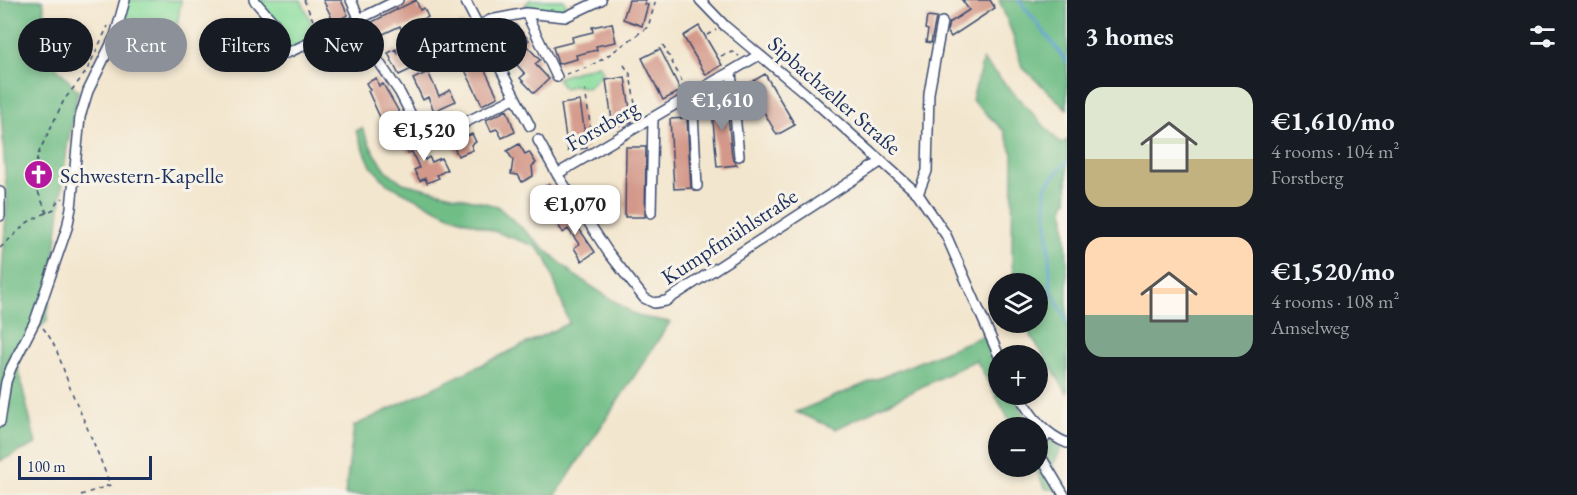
<!DOCTYPE html>
<meta charset="utf-8">
<style>
:root{--surface:#171b24;--page:#20242c;--text:#f1f3f6;--muted:#9ea1a6;--accent:#8c9099}
body{margin:0;font-family:"EB Garamond",serif;background:var(--page);color:var(--text);height:100vh;display:flex;flex-direction:column;font-size:22px;white-space:nowrap}
*{box-sizing:border-box;margin:0}
p{font-size:20px;color:var(--muted)}
.icon{flex:none;width:33px;height:33px;fill:none;stroke:currentColor;stroke-width:2;stroke-linecap:round;stroke-linejoin:round}
.map{position:relative;flex:1;overflow:hidden}
.panel{display:flex;flex-direction:column;background:var(--surface);width:510px}
.panel>*{flex:none}
.guide{position:absolute;left:18px;top:18px;width:570px;height:54px;display:flex;gap:12px}
.controls{position:absolute;left:988px;top:273px;display:grid;gap:12px}
.controls a{display:grid;place-items:center;width:60px;height:60px;border-radius:50%;background:var(--surface);box-shadow:0 3px 9px #0003;font-size:30px}
.scale{position:absolute;left:18px;bottom:15px;width:134px;box-sizing:border-box;padding-left:6px;border:3px solid #1b2f5e;border-top:0;font-size:16px;line-height:21px;white-space:nowrap;color:#1b2f5e;-webkit-text-stroke:4px #f7f3e8;paint-order:stroke}
.price{position:absolute;translate:-50% -51px;padding:0 14px;border-radius:12px;background:#fff;color:#222;font-size:20px;line-height:39px;filter:drop-shadow(0 2px 3px #0008)}
.price::after{content:'';position:absolute;left:50%;top:36px;width:18px;height:14px;margin-left:-9px;background:inherit;clip-path:polygon(0 0,100% 0,50% 100%)}
.price.current{background:var(--accent);color:#fff}
ul{padding:0;list-style:none}
li{display:flex;align-items:center;gap:18px;height:150px;padding:0 18px}
li span{display:grid;place-items:center;flex:none;width:168px;height:120px;border-radius:18px;color:#555}
li>.icon{margin-inline-start:auto}
span .icon{width:72px;height:72px;fill:#fffc;stroke-width:1}
li b{font-size:26px}
h2{display:flex;justify-content:space-between;align-items:center;height:72px;padding:0 18px;font-size:26px}
.pill{padding:0 21px;border-radius:27px;background:var(--surface);box-shadow:0 3px 9px #0003;font-size:21px;line-height:54px}
.pill.current{background:var(--accent);color:#fff}
main{display:flex;flex:1;min-height:0}
.map>svg:first-child{display:block}
</style>
<main>
<div class="map">
<svg width="1067" height="495" viewBox="0 0 1067 495">
<rect width="100%" height="100%" fill="#f7f3e8"/>
<filter id="ink" filterUnits="userSpaceOnUse"><feTurbulence type="fractalNoise" baseFrequency=".0167" numOctaves="2"/><feDisplacementMap in="SourceGraphic" scale="12" xChannelSelector="R" yChannelSelector="G"/><feConvolveMatrix kernelMatrix="1 2 1 2 8 2 1 2 1" color-interpolation-filters="sRGB"/></filter>
<filter id="wash" filterUnits="userSpaceOnUse"><feTurbulence type="fractalNoise" baseFrequency=".008" numOctaves="4" result="noise"/><feDisplacementMap in="SourceGraphic" scale="24" xChannelSelector="R" yChannelSelector="G"/><feGaussianBlur stdDeviation="1.35" result="paint"/><feColorMatrix in="noise" values="0 0 0 0 0 0 0 0 0 0 0 0 0 0 0 0 0 1.4 0 .05"/><feComposite in="paint" operator="in"/></filter>
<g filter="url(#wash)">
<rect width="100%" height="100%" fill="#f3e6ce"/>
<!-- green -->
<path fill="#8bde9f" stroke="#53867e" stroke-width="1.5" d="M127 0H181L176 32 123 21Z
M254 0H301L319 39 287 53 281 34Z
M530 0H564L567 8 560 12 525 5Z
M598 65 603 72 588 88 573 85 564 89 557 78Z"/>
<!-- forest -->
<path fill="#70bd86" stroke="#467672" stroke-width="1.5" d="M0 0H43L52 62 78 91 67 148 47 321 32 335 17 365 36 444 0 461V302L7 200 0 97Z
M999 0H1067V109L1022 67 1012 33Z
M983 60 1061 144 1067 140V199L1064 205 1067 263V393L1028 331 1026 323 1038 322V284L1016 283 1012 265 1013 154 1004 131 972 100Z
M362 128 373 151 387 171 403 183 497 206 574 275 637 316 670 322 556 495H345L354 426 569 323 546 258 535 246 447 214 387 184 371 166 356 131Z
M985 335 999 363V394L1014 395 1025 416 1038 428 1013 427 976 360 836 429 796 412Z
M1038 428 1061 449 1053 466 1064 487 1061 490 1046 489 1034 467 1038 466Z"/>
<g fill="none" stroke-linecap="round" stroke-linejoin="round">
<!-- stream -->
<path stroke="#5da1d2" stroke-width="3" d="M1019 0 1067 62
M1067 161 1045 187 1051 289 1067 322"/>
</g>
<g id="blocks">
<!-- building -->
<path fill="#d39889" d="M323 0H341L348 15 334 22Z
M416 0 420 10 424 8 428 17 401 29 400 26 379 36 372 22Z
M629 0H646L644 4 648 5 642 26 623 19Z
M962 0H990L995 8 951 37 947 31 949 23 969 10Z
M927 17 936 18 931 43 926 42 928 30 925 29Z
M462 23 498 97 482 105 446 31Z
M612 23 616 42 596 46 597 50 576 55 577 59 558 64 553 47 573 42 572 37 593 32 592 27Z
M515 24 529 40 525 44 540 60 535 64 549 79 534 93 520 78 525 74 510 57 515 53 500 37Z
M699 26 722 65 706 75 683 36Z
M354 33 364 53 347 62 337 41Z
M396 49 398 54 405 51 414 68 399 75 388 53Z
M660 49 681 91 663 100 642 58Z
M428 72 439 96 450 90 456 101 434 111 428 97 423 100 413 79Z
M765 74 795 125 777 135 748 84Z
M625 77 632 122 613 127 606 80Z
M376 78 379 86 383 84 406 124 392 131 390 126 385 128 368 91 370 90 366 83Z
M726 96 732 157 737 165 717 167 711 97Z
M580 101 587 148 568 151 561 104Z
M507 110 515 132 502 138 497 129 491 131 486 120Z
M687 118 691 188 674 189 670 119Z
M472 134 476 142 471 145 473 150 458 156 452 143Z
M413 136 425 160 429 157 432 162 441 158 447 170 437 175 439 178 427 183 425 178 420 181 414 170 419 168 412 152 408 153 402 141Z
M519 144 525 154 529 152 536 163 532 166 533 176 522 182 518 175 511 174 513 160 507 151Z
M626 147H646L645 217H625Z
M549 184 559 199 543 209 538 202 541 200 536 192Z
M567 211 595 252 582 261 574 248 579 244 568 229 563 233 555 220Z"/>
</g>
</g>
<g filter="url(#ink)">
<use href="#blocks" fill-opacity="0" stroke="#3b4a6f" stroke-width="1.5"/>
<g fill="none" stroke-linecap="round" stroke-linejoin="round">
<defs>
<path id="minor" d="M254 0 275 24 287 53 325 36 398 0
M351 0 377 59 400 93 426 144 439 143 466 122 514 98
M465 0 530 126
M700 0 725 26 805 93 918 194 946 235 999 356
M526 13 557 77
M478 26 490 20 526 13 565 17 601 0
M731 72 739 156
M692 95 697 186
M538 140 557 174 608 252 644 298 654 303 666 301 882 161
M557 174 759 55
M0 192V216
M918 194 927 171 929 93 942 22
M651 213 653 118
M1019 394C1030 416 1045 434 1067 443
M0 422 6 382 11 368 35 321 67 228 71 208 80 117 88 91 115 36 125 0
M1049 433 1039 445 1040 455 1064 495"/>
</defs>
<!-- minor casing -->
<use href="#minor" stroke="#3b4a6f" stroke-width="12"/>
<!-- path -->
<path stroke="#3b4a6f" stroke-width="1.5" stroke-dasharray="4.5 4.5" stroke-linecap="butt" d="M304 0 317 29
M707 35 716 30
M663 45 682 81 688 87
M721 56 732 52 739 56
M624 65 630 74 636 110 639 114
M566 74 586 68 603 59 648 27 656 0
M585 89 592 138 594 141
M47 213 32 178 39 152 64 100 86 72 108 26
M0 248 28 222 54 209 56 203 63 198
M43 328C59 347 63 372 73 395 86 425 99 454 110 485L81 495"/>
<!-- minor -->
<use href="#minor" stroke="#fff" stroke-width="9"/>
</g>
</g>
<!-- icons -->
<defs>
<symbol id="church-disc" viewBox="-11 -11 22 22"><circle r="9.5" fill="#b5179e" stroke="#f7f3e8"/><path d="M-1.2-6h2.4v3.5h3.3v2.4h-3.3V6h-2.4V-.1h-3.3v-2.4h3.3Z" fill="#fff"/></symbol>
</defs>
<g fill-rule="evenodd">
<use href="#church-disc" x="22" y="158" width="33" height="33"/>
</g>
<g text-anchor="middle" stroke-width="6" stroke-linejoin="round" paint-order="stroke">
<!-- street labels -->
<g font-size="22" fill="#1b2f5e" stroke="#f7f3e8">
<text transform="translate(835 95) rotate(41)" y="8">Sipbachzeller Straße</text>
<text transform="translate(602 125) rotate(-30)" y="8">Forstberg</text>
<text transform="translate(729 236) rotate(-33)" y="8">Kumpfmühlstraße</text>
</g>
<!-- poi labels -->
<g font-size="22" fill="#1b2f5e" stroke="#f7f3e8" text-anchor="start">
<text x="60" y="183">Schwestern-Kapelle</text>
</g>
</g>
</svg>
<div class="controls">
<a><svg class="icon" aria-label="layers" viewBox="0 0 24 24"><path d="M12 4l9 5-9 5-9-5zM3 14l9 5 9-5"/></svg></a>
<a>+</a>
<a>−</a>
</div>
<div class="scale">100 m</div>
<b class="price current" style="left:722px;top:132px">€1,610</b>
<b class="price" style="left:424px;top:162px">€1,520</b>
<b class="price" style="left:575px;top:236px">€1,070</b>
<div class="guide">
<a class="pill">Buy</a>
<a class="pill current">Rent</a>
<a class="pill">Filters</a>
<a class="pill">New</a>
<a class="pill">Apartment</a>
</div>
</div>
<section class="panel">
<h2>3 homes<svg class="icon" aria-label="filters" viewBox="0 0 24 24"><path d="M4 7h16M4 17h16"/><circle cx="9" cy="7" r="2"/><circle cx="15" cy="17" r="2"/></svg></h2>
<ul>
<li><span style="background:linear-gradient(#dfe7d0 60%,#c2b280 0)"><svg class="icon" aria-label="home" viewBox="0 0 24 24"><path d="M3 11l9-7 9 7M6 9v11h12V9"/></svg></span><div><b>€1,610/mo</b><p>4 rooms · 104 m²</p><p>Forstberg</p></div></li>
<li><span style="background:linear-gradient(#ffd9b3 65%,#7fa58c 0)"><svg class="icon" aria-label="home" viewBox="0 0 24 24"><path d="M3 11l9-7 9 7M6 9v11h12V9"/></svg></span><div><b>€1,520/mo</b><p>4 rooms · 108 m²</p><p>Amselweg</p></div></li>
</ul>
</section>
</main>
